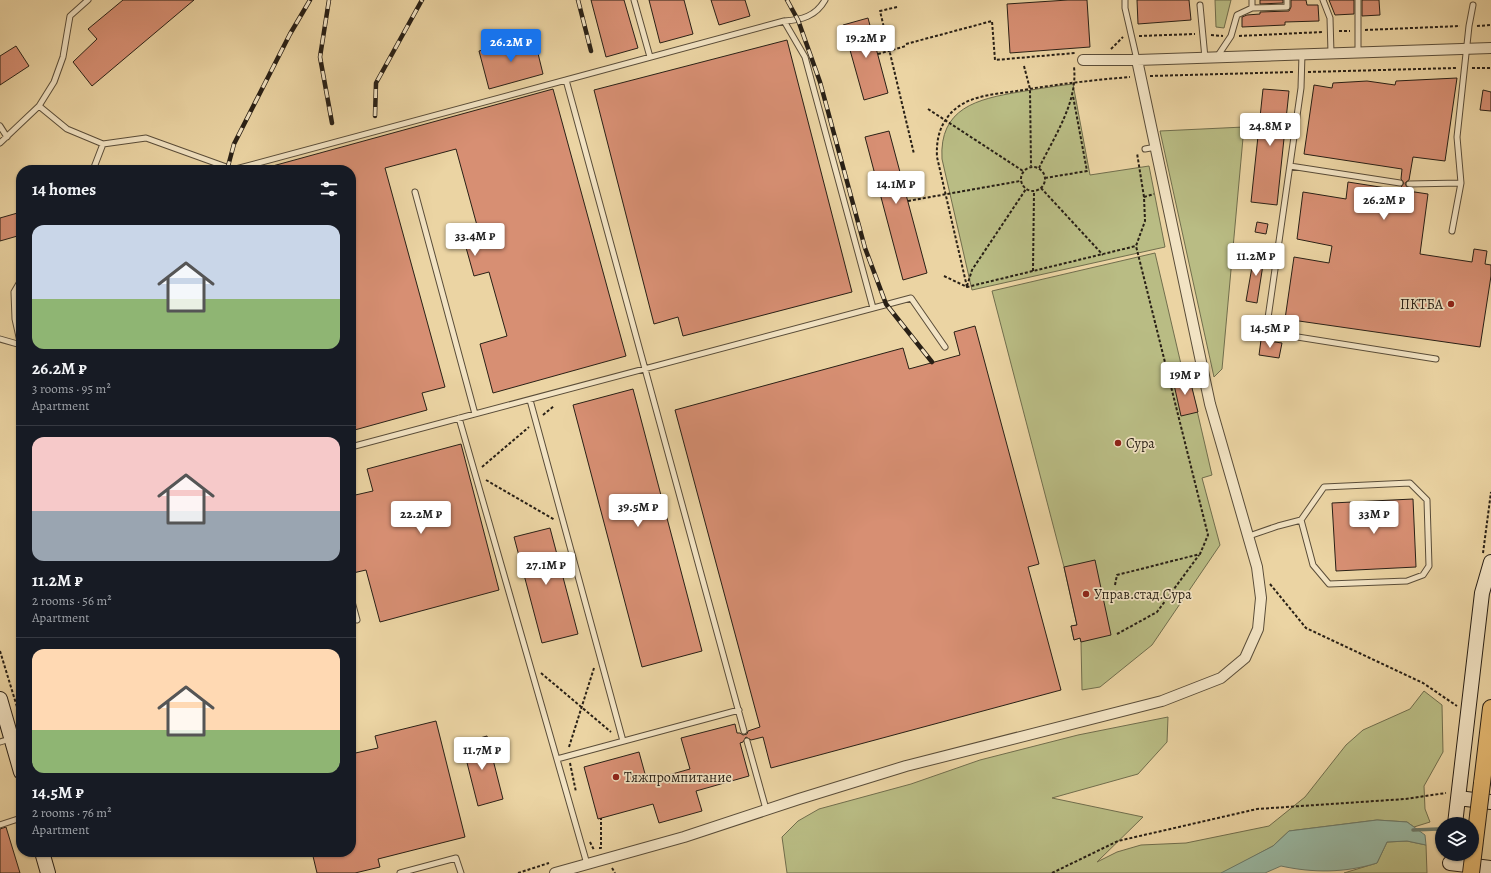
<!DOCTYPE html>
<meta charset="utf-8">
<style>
:root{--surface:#171b24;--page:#20242c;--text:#f1f3f6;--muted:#9ea1a6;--line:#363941;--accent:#1a73e8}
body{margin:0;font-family:Alegreya,serif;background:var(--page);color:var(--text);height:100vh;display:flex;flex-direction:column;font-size:15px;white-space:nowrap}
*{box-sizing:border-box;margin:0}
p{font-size:13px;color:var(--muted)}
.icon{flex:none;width:22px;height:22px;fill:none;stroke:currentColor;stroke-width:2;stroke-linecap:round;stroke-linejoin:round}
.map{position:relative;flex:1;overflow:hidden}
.drawer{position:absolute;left:16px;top:165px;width:340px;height:692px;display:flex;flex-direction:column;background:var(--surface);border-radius:16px;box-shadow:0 1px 3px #0004}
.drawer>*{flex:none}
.controls{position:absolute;left:1435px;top:817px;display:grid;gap:8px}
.controls a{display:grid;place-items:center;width:44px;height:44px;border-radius:50%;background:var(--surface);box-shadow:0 1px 3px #0004;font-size:20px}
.price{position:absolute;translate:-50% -34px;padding:0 9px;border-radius:4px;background:#fff;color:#222;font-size:13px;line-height:26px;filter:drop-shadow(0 1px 2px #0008)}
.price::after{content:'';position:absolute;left:50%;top:24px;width:12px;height:9px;margin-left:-6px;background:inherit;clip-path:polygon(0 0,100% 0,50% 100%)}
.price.selected{background:var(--accent);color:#fff}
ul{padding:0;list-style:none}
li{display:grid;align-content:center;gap:8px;height:212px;padding:0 16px}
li+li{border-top:1px solid var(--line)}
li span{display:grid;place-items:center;height:124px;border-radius:12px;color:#555}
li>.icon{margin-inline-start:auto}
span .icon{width:72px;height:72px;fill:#fffc;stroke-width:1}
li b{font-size:17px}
h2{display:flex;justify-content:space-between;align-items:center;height:48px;padding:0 16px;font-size:17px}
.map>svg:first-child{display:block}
</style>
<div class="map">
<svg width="1491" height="873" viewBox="0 0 1491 873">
<rect width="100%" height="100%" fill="#ebd4a3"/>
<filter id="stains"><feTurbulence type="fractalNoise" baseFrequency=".005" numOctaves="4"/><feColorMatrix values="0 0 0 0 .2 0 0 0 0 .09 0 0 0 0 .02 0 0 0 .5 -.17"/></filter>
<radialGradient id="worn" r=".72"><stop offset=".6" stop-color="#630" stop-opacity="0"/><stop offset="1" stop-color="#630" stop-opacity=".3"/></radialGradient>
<!-- green -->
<path fill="#b9bc84" stroke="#716e4d" d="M1215 0H1231L1224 28 1216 27Z
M1073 84 1090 175 1149 166 1165 247 972 290 942 159C939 108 977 99 1019 92 1037 89 1055 86 1073 84Z
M1244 127 1222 369 1214 377 1160 131Z
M1155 253 1184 377 1189 376 1212 475 1202 478 1220 545 1152 645 1100 687 1082 690 1081 642 1080 638 1074 640 1071 626 1077 625 1064 567 992 291Z
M1424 691 1442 705 1443 752 1424 786 1425 809 1430 822 1414 827 1407 822 1377 820 1289 831 1273 846 1223 873H787L782 837 798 821 819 809 911 784 980 760 1078 735 1168 717 1167 742 1138 774 1052 798 1143 817 1097 862 1117 852 1141 845 1186 843 1269 826 1305 797 1346 745 1363 730 1410 709Z
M1407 841 1426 845 1427 873H1344L1377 863 1387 842Z"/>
<!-- water -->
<path fill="#99b8a3" stroke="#6c7b6b" d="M1377 820 1407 822 1425 835 1426 845 1407 841 1387 842 1377 863C1345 873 1313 873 1281 866L1265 873H1221L1273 846 1289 831Z"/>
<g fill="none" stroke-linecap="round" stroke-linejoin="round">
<!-- stream -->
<path stroke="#6c7b6b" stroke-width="3.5" d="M1413 830 1438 829"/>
</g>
<!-- building -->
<path fill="#d78f73" stroke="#292016" d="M123 0H194L92 86 73 62 97 39 88 29Z
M591 0H624L638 48 606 57Z
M649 0H684L693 34 660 43Z
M711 0H745L750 16 719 25Z
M1068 0H1087L1090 47 1010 53 1007 4Z
M1137 0H1189L1191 20 1138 24Z
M1260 0H1283V3L1260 4Z
M1291 0H1306L1307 5H1318L1319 21 1285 22V25L1242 27V17L1247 15 1260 14V12L1289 11 1291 7Z
M1329 0H1354V14L1335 15Z
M1362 0H1379L1380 15 1362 16Z
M868 18 888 93 864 100 843 25Z
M534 37 543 74 489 89 479 51Z
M787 40 852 292 683 336 678 317 654 324 594 90Z
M16 46 29 66 0 85V56Z
M1457 78 1445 161 1413 157 1409 180 1406 182 1405 184 1408 188V191L1428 194 1420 254 1472 262 1474 249 1487 251 1485 264 1491 265V276L1480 347 1285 319 1294 257 1329 263 1332 246 1297 239 1303 192 1346 199 1348 182 1399 190 1404 183 1401 179 1402 169 1304 154 1314 85 1332 88 1333 83 1367 81 1395 85 1396 81Z
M553 89 626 356 493 393 480 344 507 336 489 272 474 276 465 244 481 240 456 149 385 168 445 387 422 393 427 410 351 431V170H270L269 167Z
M1263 89 1289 91 1277 205 1251 202Z
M1483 90 1491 92V111L1480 110Z
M889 131 927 273 903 280 865 137Z
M21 212V235L0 241V218Z
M1257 222 1268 224 1266 234 1255 232Z
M1255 250 1265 252 1257 303 1246 301Z
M975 326 1039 564 1028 567 1061 690 771 768 763 737 751 740 746 737 743 742 740 743 749 776 696 791 702 811 659 823 653 804 598 819 584 767 639 752 647 781 690 769 681 738 735 724 737 733H740L743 735 747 734 748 731 760 727 675 410 903 348 909 369 960 355 954 332Z
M1261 340 1282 343 1279 358 1259 355Z
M1189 376 1198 412 1181 416 1173 380Z
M633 389 702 651 642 667 573 405Z
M461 444 499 590 380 622 366 570 353 573 351 567V496L373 491 367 469Z
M1413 499 1416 567 1336 571 1332 503Z
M550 528 578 634 542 643 514 537Z
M1095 560 1111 635 1081 642 1080 638 1074 640 1071 626 1077 625 1064 567Z
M436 721 465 837 378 859 380 867 355 873H317L312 852H351V754L378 748 375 736Z
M487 736 503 799 478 806 462 743Z
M6 827 20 873H0V829Z"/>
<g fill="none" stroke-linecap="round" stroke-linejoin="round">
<defs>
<path id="lane" d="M634 0 650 57
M1125 0V8L1137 60
M1323 0 1330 18 1331 53
M1358 0V52
M1200 5 1205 58
M1252 8 1287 7V0
M784 21 805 57 873 308
M1302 54 1301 88 1266 332 1436 359
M1217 57 1231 36 1237 15 1252 8V0
M39 106 54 82 63 57 70 16 88 0
M0 126 7 137
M0 143 39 106 67 129 103 144 146 138 232 169
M1145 149 1156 147
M1290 166 1400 183
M93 170 103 144
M232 170 566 80
M1409 184 1461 183
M415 192 475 414
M1452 231 1461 183 1457 137 1469 26 1473 5
M21 280 14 292 15 319 21 346
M0 339 21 345
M530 400 623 741
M459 418 587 864
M351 447 911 298 945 347
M1249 536 1278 526 1301 520 1324 487 1410 483 1427 500 1429 566 1423 575 1407 581 1329 584 1313 565 1301 520
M351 598 357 620
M744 731 566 80 784 21C802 20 816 16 825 0
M747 741 766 809
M0 742 10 739
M557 759 739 710
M0 825 21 818
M400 873 456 858 461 873"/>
<path id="street" d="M1083 60H1137L1491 48
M555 873 684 837 799 799 906 766 1162 701 1221 678 1245 658 1258 629 1261 598 1257 567 1210 404 1137 60"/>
<path id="secondary" d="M0 699 21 772
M1458 798 1491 802
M1455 824 1482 593 1491 562
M42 852 48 873
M1450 863 1491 868"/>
<path id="primary" d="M1482 783 1491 708"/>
</defs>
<!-- lane casing -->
<use href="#lane" stroke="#5a4d39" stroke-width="7"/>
<!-- street casing -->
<use href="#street" stroke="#5a4d39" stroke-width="12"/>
<!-- secondary casing -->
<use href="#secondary" stroke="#292016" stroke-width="16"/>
<!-- primary casing -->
<use href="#primary" stroke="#292016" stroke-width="18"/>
<!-- path -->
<path stroke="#292016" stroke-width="2" stroke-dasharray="3 2" stroke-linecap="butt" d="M897 7 880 11 914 154
M1477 26 1491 25
M1365 30 1460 26
M1339 31H1350
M1211 35 1223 36
M1139 36 1195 34
M1239 36 1322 32
M906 44 992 21 995 60 1075 53
M1111 49 1123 37
M878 54 906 46
M1024 66 1030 89 1031 166
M1472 68H1491
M1308 72 1456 68
M1150 76 1294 72
M928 109 1023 171
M1021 179a12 12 0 1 1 24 0a12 12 0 1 1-24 0Z
M1039 168C1054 137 1078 102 1074 67
M1045 178 1087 171 1073 96
M1041 188 1103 255
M1144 197 1154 194
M908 201 1020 181
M1033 271 1034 191
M944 276 967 287 1136 246 1145 221 1144 197 1137 153
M967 286 972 270 1026 189
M967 287 937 157C936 139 940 123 954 110 972 94 1000 94 1023 90 1059 84 1094 80 1130 77
M543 415 554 406
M482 467 529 427
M486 480 555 520
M1483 553 1491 492
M1270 584 1306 628 1423 683 1457 706
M1115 585 1117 575 1200 554 1208 535 1136 246
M1117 634 1157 612 1199 555
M0 651 21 720
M541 673 611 732
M569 747 594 668
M570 763 576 792
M590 842 594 850
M599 848H601V818
M612 868 615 873
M518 873 549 863
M1052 873 1118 841 1257 809 1405 799 1446 793"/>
<!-- lane -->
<use href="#lane" stroke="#f2e3c3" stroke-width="5"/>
<!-- street -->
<use href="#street" stroke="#f2e3c3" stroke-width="10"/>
<!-- secondary -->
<use href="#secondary" stroke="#f2e3c3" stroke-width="14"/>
<!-- primary -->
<use href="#primary" stroke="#e6ba72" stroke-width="16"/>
<defs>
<path id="rail" d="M329 0 320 57 332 123
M578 0 591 51
M787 0 798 20 820 82 865 248 886 304 932 362
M375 116 376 83 422 0
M227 170 234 144 290 34 310 0"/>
</defs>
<!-- rail casing -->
<use href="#rail" stroke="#292016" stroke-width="4.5"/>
<!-- rail -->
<use href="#rail" stroke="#f2e3c3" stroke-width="3" stroke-dasharray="9" stroke-linecap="butt"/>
<defs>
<path id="primary-bridge" d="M1471 873 1482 783"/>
</defs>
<!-- primary-bridge casing -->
<use href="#primary-bridge" stroke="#292016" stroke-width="18" stroke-linecap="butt"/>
<!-- primary-bridge -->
<use href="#primary-bridge" stroke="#e6ba72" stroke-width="16"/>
</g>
<!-- markers -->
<g fill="#8f2418" stroke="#f2e3c3" stroke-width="1.5">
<circle cx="1451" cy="304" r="4"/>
<circle cx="1118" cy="443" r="4"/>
<circle cx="1086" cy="594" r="4"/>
<circle cx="616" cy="777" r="4"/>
</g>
<g text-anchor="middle" stroke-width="3.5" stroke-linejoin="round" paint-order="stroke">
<!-- poi labels -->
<g font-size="14" fill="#292016" stroke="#f2e3c3" text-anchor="start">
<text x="1443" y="309" text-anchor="end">ПКТБА</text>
<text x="1126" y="448">Сура</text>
<text x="1094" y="599">Управ.стад.Сура</text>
<text x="624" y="782">Тяжпромпитание</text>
</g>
</g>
<rect width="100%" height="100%" filter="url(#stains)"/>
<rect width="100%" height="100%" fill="url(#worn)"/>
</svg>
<div class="controls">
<a><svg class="icon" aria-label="layers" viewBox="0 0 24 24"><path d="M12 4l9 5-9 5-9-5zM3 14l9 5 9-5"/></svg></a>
</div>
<b class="price" style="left:866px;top:59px">19.2M ₽</b>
<b class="price selected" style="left:511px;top:63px">26.2M ₽</b>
<b class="price" style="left:1270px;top:147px">24.8M ₽</b>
<b class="price" style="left:896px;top:205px">14.1M ₽</b>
<b class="price" style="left:1384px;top:221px">26.2M ₽</b>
<b class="price" style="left:475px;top:257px">33.4M ₽</b>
<b class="price" style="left:1256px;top:277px">11.2M ₽</b>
<b class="price" style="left:1270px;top:349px">14.5M ₽</b>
<b class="price" style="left:1185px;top:396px">19M ₽</b>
<b class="price" style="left:638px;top:528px">39.5M ₽</b>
<b class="price" style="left:421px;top:535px">22.2M ₽</b>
<b class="price" style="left:1374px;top:535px">33M ₽</b>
<b class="price" style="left:546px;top:586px">27.1M ₽</b>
<b class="price" style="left:482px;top:771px">11.7M ₽</b>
<section class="drawer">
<h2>14 homes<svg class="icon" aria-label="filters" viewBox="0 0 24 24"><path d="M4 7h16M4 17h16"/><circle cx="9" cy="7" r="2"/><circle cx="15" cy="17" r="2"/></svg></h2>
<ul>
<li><span style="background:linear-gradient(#c9d6e8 60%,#8fb573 0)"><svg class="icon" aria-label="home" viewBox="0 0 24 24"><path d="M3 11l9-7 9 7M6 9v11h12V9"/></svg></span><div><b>26.2M ₽</b><p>3 rooms · 95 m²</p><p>Apartment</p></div></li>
<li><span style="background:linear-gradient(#f6c9c9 60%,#9aa5b1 0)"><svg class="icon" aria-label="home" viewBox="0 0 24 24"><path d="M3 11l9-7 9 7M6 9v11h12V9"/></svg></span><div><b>11.2M ₽</b><p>2 rooms · 56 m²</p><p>Apartment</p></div></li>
<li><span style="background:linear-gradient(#ffd9b3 65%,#8fb573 0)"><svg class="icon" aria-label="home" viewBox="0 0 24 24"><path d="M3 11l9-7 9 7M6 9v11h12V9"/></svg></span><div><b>14.5M ₽</b><p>2 rooms · 76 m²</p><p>Apartment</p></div></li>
</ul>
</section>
</div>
